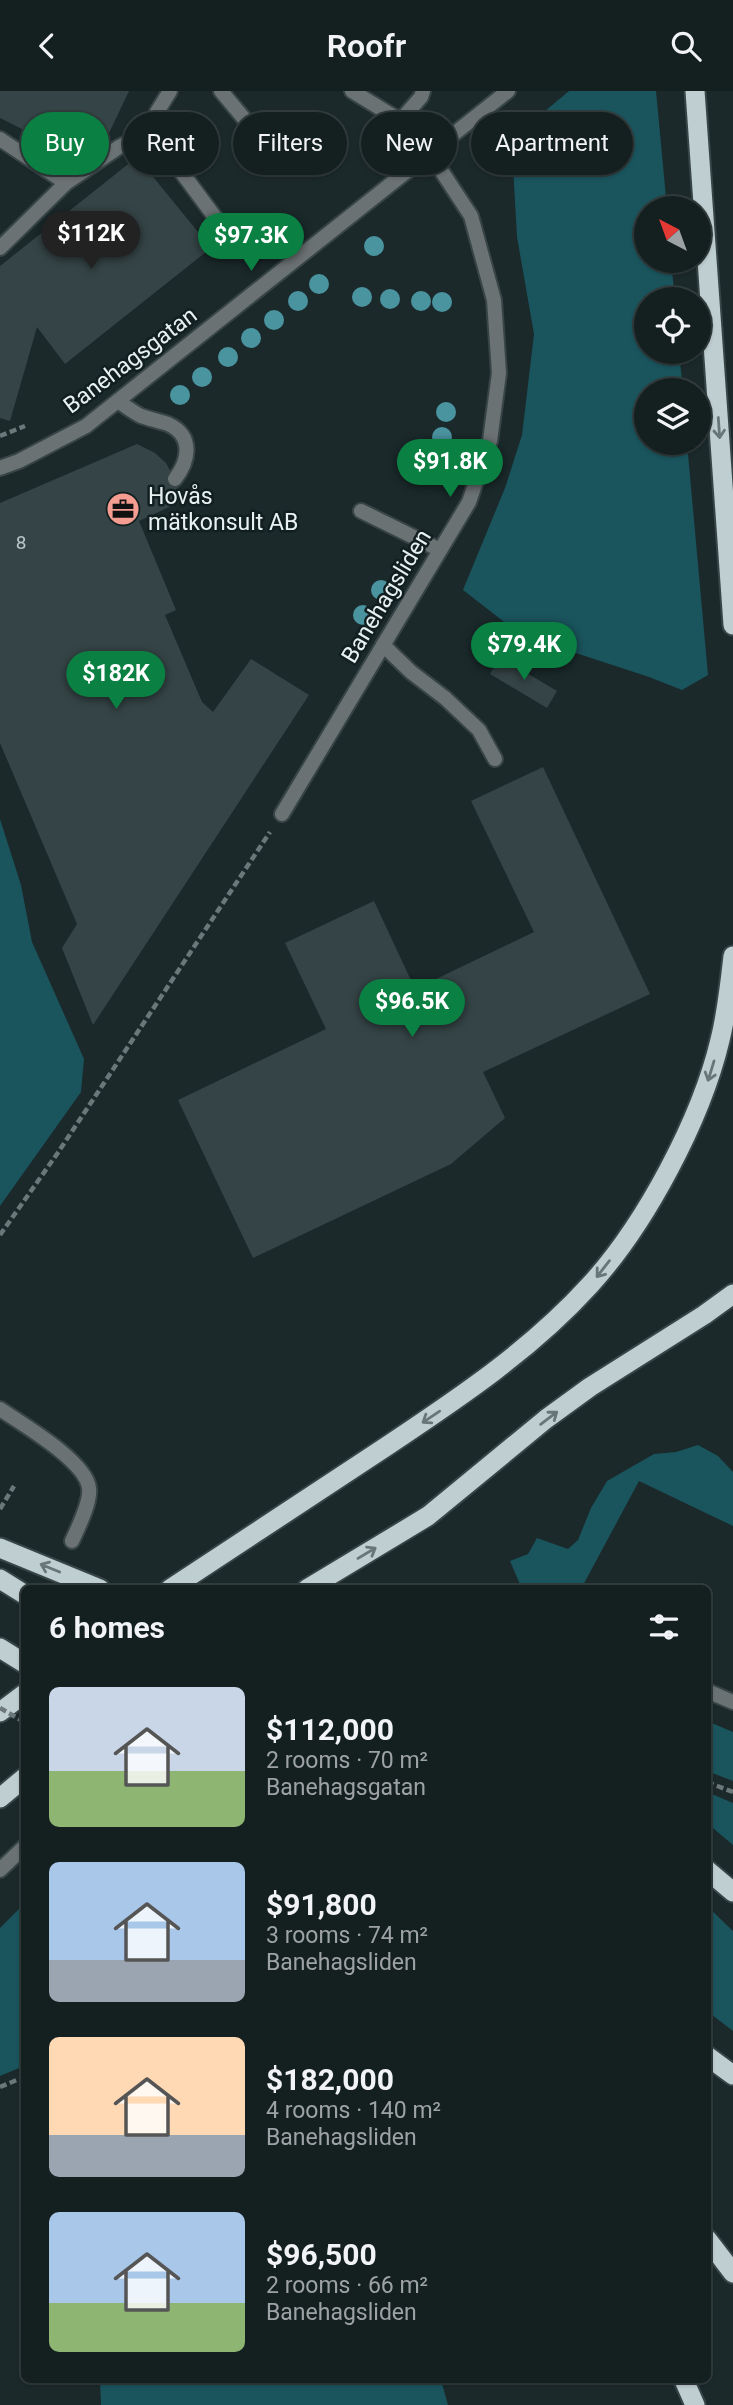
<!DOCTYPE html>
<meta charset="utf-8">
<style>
:root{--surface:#141f20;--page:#1d2729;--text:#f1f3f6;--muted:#9da2a5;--line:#333d3e;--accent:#0b8043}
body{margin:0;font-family:Roboto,sans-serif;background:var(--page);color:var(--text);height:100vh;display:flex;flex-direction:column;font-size:26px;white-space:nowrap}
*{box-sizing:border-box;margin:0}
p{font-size:23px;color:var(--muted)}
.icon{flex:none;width:38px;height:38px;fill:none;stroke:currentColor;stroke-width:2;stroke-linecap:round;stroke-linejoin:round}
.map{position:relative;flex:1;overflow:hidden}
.details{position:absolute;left:21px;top:1494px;width:690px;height:798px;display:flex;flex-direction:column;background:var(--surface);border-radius:10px;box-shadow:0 2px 5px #0004,0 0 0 2px var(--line)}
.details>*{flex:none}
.hud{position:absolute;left:21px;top:21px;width:691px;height:63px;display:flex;gap:14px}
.needle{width:46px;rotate:319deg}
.controls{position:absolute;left:634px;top:105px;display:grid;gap:14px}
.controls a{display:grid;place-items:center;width:77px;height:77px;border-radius:50%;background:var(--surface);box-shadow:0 2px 5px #0004,0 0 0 2px var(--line);font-size:35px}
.price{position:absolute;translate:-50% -60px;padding:0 16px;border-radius:24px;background:var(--accent);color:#fff;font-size:23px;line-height:46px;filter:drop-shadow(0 2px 4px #0008)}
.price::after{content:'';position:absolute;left:50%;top:42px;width:21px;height:16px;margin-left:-10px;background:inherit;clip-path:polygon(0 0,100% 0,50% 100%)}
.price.active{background:#222;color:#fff}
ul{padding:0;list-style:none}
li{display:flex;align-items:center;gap:21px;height:175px;padding:0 28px}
li span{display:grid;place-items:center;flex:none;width:196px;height:140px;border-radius:10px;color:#555}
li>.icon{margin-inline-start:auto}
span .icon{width:84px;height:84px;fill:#fffc;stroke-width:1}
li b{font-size:30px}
h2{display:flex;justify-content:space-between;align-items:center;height:84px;padding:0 28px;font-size:30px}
.pill{padding:0 24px;border-radius:32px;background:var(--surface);box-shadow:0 2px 5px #0004,0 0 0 2px var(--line);font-size:24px;line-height:63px}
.pill.active{background:var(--accent);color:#fff}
header{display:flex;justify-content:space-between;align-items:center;height:91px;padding:0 28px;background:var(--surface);font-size:32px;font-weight:600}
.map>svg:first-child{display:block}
</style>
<header><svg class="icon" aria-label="back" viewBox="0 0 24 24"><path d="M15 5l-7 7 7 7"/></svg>Roofr<svg class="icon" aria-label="search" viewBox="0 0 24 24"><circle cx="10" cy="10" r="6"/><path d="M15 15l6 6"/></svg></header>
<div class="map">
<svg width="733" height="2314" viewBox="0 0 733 2314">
<rect width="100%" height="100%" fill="#1b292b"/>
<!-- green -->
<path fill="#1a545d" d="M569 0H656L667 117H646V170H671L675 208H646V261H679L683 299H646V352H687L708 584 682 599 649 586 521 544 463 499 505 397 522 344 534 243 517 146 513 75 538 26Z
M0 728 21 794 32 851 84 968 81 1001 0 1115Z
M698 1354 718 1365 733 1381V1435L639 1390 581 1498H522L510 1470 528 1463 537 1447 568 1458 578 1449 591 1417 607 1390 654 1363 676 1361Z
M707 1630 733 1641V1690L707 1680Z
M707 1701 733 1712V1754L707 1732Z
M24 1813V1975L0 1985V1837Z
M707 1815 733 1840V1940L707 1920Z
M100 2289H441L448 2314H101Z"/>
<!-- building -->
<path fill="#354446" d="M0 0H129L101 59 37 23 30 42 0 27Z
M137 66 211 157 65 273 37 236 10 330 0 327V175Z
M137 353 155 362 166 372 178 394 180 411 139 430 176 519 165 524 202 611 213 621 251 568 309 604 93 934 62 857 77 833 0 652V412Z
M500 566 557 600 547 617 490 583Z
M543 676 650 903 483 981 505 1027 451 1073 253 1167 178 1009 326 938 285 852 374 810 415 898 534 841 471 710Z"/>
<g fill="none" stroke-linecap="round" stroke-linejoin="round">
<defs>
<path id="service" d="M170 0 157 21 151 40 223 137
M221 0 282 73
M401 29 421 6 423 0
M0 48 66 92
M0 157 66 92 119 56 151 40
M118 310C125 315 133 321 141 325 150 328 159 330 168 333 194 345 189 370 175 388
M361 420 440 459
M383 554 411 581 445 607 479 639 495 668
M0 1318C22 1333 86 1370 89 1397 91 1411 78 1437 72 1450"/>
<path id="minor" d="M0 377 19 370 86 335 508 0
M282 723 469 411 490 350 499 282 494 209 471 125 414 38 352 0
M707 1600 733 1611
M0 1779 24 1756"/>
<path id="trunk" d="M695 0 733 534
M0 1457 100 1498
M0 1488 24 1503
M170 1498C242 1450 315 1403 387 1355 459 1307 531 1259 590 1194 645 1134 701 1029 720 949 727 921 730 892 733 865
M307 1498 428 1425 546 1328 590 1296 704 1224 733 1203
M0 1557 24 1572
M0 1621 24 1603
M0 1707 24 1687
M707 1779 733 1801
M707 1965 733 1984
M707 2148 733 2182
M684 2289 695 2314"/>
</defs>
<!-- service casing -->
<use href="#service" stroke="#384547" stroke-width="18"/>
<!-- minor casing -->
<use href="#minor" stroke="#384547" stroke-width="18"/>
<!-- trunk casing -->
<use href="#trunk" stroke="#384547" stroke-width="23"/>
<!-- path -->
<path stroke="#6b7779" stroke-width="4.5" stroke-dasharray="7 3.5" stroke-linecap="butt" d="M0 345 25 335
M0 1144 57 1063 270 741
M0 1418 14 1395
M707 1691 733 1701
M0 1996 24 1986"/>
<!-- service -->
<use href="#service" stroke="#6b7273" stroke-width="14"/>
<!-- minor -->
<use href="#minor" stroke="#6b7273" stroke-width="14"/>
<!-- trunk -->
<use href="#trunk" stroke="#beced1" stroke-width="19"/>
<!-- path-bridge -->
<path stroke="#6b7779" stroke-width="4.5" stroke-dasharray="7 3.5" stroke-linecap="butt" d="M0 1617 24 1631"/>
</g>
<!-- trees -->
<g fill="#4a94a0">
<circle cx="374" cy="155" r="10"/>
<circle cx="319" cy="193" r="10"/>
<circle cx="362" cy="206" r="10"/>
<circle cx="390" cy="208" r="10"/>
<circle cx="298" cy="210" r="10"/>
<circle cx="421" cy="210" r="10"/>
<circle cx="442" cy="211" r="10"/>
<circle cx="274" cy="229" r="10"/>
<circle cx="251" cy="247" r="10"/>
<circle cx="228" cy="266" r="10"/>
<circle cx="202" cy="286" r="10"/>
<circle cx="180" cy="304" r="10"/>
<circle cx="446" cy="321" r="10"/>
<circle cx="442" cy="346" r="10"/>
<circle cx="432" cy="372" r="10"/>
<circle cx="381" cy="499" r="10"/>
<circle cx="363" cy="524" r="10"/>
</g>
<!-- one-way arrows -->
<defs><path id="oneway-shaft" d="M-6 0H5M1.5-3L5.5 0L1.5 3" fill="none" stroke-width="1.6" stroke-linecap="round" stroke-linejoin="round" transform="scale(1.75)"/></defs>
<g stroke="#687679">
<use href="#oneway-shaft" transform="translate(719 337) rotate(86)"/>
<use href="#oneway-shaft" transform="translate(711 980) rotate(107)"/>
<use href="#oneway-shaft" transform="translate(603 1178) rotate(128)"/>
<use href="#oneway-shaft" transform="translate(431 1326) rotate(146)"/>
<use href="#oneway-shaft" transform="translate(549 1327) rotate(-37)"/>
<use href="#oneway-shaft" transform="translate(367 1462) rotate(-31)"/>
<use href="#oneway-shaft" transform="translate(50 1477) rotate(-158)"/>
</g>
<!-- icons -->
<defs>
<symbol id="office-disc" viewBox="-11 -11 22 22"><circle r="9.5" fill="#f59d90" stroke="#111f21"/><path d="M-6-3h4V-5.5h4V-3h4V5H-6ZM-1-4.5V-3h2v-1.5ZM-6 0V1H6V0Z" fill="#111"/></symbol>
</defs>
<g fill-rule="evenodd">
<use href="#office-disc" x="104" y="399" width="38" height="38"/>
</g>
<g text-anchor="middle" stroke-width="5" stroke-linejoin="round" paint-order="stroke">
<!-- number labels -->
<g font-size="19" fill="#bbc6c7">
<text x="21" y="458">8</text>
</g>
<!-- street labels -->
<g font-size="23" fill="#e8f1f2" stroke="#111f21">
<text transform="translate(130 269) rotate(-37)" y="8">Banehagsgatan</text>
<text transform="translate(386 505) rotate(-59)" y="8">Banehagsliden</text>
</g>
<!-- poi labels -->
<g font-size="23" fill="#e8f1f2" stroke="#111f21" text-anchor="start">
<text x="148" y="413">Hovås<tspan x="148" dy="26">mätkonsult AB</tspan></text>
</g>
</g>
</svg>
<div class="controls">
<a><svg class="needle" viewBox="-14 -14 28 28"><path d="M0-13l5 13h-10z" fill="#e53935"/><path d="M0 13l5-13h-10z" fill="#9da2a5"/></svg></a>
<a><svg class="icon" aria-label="locate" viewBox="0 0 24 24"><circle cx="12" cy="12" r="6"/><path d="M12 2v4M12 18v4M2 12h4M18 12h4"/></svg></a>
<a><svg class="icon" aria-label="layers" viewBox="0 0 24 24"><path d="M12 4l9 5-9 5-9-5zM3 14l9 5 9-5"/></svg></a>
</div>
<b class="price active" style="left:91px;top:180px">$112K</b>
<b class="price" style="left:251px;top:182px">$97.3K</b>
<b class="price" style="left:450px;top:408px">$91.8K</b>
<b class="price" style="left:524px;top:591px">$79.4K</b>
<b class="price" style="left:116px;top:620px">$182K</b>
<b class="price" style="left:412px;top:948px">$96.5K</b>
<div class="hud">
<a class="pill active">Buy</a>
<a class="pill">Rent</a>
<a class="pill">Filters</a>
<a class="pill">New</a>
<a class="pill">Apartment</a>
</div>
<section class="details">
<h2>6 homes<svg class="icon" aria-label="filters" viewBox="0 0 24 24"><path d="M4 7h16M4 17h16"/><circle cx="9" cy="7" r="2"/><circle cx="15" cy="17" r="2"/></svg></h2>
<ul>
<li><span style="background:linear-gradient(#c9d6e8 60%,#8fb573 0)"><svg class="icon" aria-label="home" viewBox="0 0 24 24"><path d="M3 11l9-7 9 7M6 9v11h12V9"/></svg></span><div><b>$112,000</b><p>2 rooms · 70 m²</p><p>Banehagsgatan</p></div></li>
<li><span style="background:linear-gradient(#a9c7e8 70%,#9aa5b1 0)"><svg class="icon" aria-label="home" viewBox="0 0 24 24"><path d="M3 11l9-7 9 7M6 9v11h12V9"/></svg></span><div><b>$91,800</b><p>3 rooms · 74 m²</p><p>Banehagsliden</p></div></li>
<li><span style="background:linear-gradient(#ffd9b3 70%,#9aa5b1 0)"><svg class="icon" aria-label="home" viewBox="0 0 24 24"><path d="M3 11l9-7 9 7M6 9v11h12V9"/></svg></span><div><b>$182,000</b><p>4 rooms · 140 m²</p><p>Banehagsliden</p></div></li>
<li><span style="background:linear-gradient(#a9c7e8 65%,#8fb573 0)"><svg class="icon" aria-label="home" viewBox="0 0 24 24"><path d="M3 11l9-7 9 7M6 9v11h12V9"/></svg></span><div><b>$96,500</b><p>2 rooms · 66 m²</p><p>Banehagsliden</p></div></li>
</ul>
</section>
</div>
